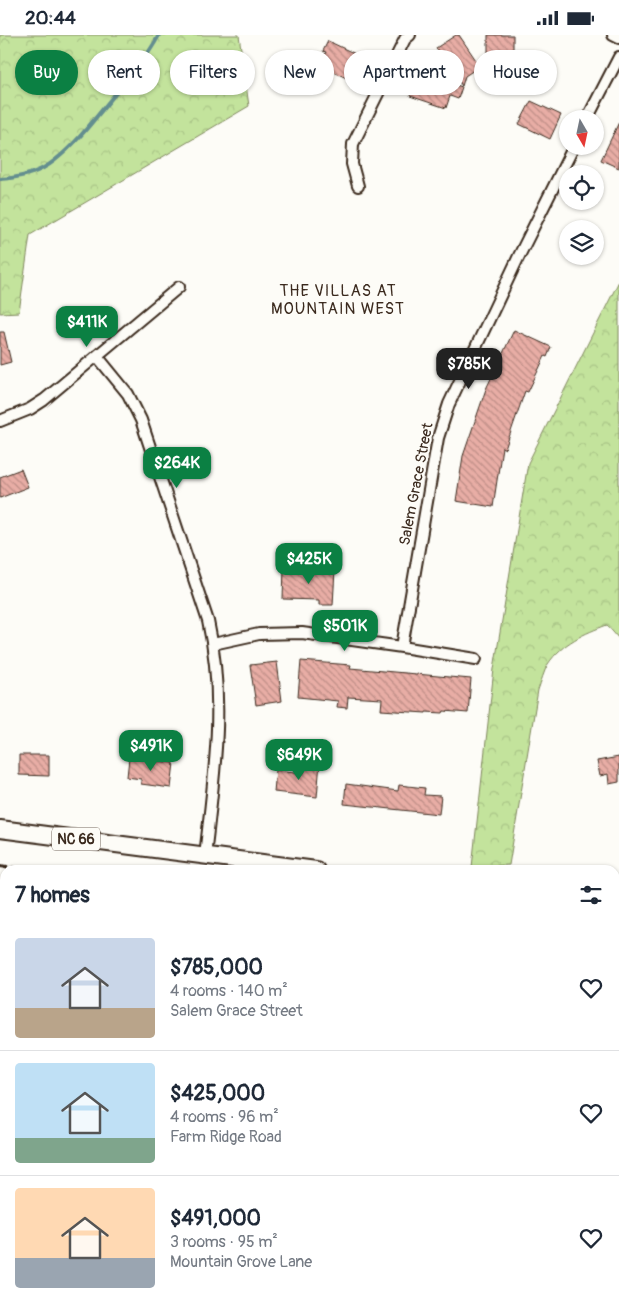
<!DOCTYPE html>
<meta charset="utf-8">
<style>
:root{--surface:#fff;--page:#f6f6f7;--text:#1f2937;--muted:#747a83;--line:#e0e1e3;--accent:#0b8043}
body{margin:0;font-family:Pangolin,sans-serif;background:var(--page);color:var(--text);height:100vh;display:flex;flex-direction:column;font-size:19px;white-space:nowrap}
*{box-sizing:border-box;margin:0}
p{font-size:16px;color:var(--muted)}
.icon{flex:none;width:28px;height:28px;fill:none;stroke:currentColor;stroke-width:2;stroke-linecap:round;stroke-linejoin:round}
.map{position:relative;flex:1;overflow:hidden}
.details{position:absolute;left:0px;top:830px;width:620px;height:445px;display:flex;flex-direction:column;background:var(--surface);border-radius:15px 15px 0 0;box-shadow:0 1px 4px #0004}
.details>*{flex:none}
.banner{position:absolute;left:15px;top:15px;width:590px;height:45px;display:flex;gap:10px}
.needle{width:32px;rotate:171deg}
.fabs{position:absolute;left:559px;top:75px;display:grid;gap:10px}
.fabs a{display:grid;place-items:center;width:45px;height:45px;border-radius:50%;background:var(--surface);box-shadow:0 1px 4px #0004;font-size:25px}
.price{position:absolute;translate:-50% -42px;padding:0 11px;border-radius:10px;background:var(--accent);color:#fff;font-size:16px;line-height:32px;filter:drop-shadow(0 1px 2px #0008)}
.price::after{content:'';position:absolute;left:50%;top:30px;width:15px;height:11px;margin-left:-8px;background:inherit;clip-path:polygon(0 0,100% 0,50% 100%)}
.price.current{background:#222;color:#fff}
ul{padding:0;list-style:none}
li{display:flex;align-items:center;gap:15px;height:125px;padding:0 15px}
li+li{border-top:1px solid var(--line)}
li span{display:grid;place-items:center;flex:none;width:140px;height:100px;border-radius:5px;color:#555}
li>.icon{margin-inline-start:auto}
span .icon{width:60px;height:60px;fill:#fffc;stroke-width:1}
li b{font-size:21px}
h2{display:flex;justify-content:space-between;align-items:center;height:60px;padding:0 15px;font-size:21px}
.chip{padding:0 18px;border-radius:22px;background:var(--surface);box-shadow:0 1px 4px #0004;font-size:18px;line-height:45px}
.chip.current{background:var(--accent);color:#fff}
.status{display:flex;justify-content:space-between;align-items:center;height:35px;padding:0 25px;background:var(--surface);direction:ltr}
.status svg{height:14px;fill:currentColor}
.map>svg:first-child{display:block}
</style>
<div class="status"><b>20:44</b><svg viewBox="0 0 49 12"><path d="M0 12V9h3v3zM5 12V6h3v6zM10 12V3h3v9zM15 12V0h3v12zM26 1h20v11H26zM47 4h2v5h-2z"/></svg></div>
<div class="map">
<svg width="619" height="1275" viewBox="0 0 619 1275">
<defs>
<pattern id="forest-crowns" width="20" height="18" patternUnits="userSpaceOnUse" patternTransform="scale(1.25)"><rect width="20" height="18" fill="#c3e39c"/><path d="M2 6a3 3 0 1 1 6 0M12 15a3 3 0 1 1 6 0" fill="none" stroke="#a8c386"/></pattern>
<pattern id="building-back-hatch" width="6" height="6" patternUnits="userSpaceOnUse" patternTransform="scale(1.25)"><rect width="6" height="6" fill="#e8ada5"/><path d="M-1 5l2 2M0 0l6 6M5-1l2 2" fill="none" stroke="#bd8d86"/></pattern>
</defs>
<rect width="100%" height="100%" fill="#fdfcf7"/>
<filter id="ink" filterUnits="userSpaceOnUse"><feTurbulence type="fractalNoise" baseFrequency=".02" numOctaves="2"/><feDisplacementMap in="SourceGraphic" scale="10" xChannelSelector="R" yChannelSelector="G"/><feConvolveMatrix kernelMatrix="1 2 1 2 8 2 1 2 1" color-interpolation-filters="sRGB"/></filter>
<g filter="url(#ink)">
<!-- built -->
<path fill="#f7e4de" d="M0 843H5V1270H89V1275H0Z
M615 949H619V1275H504L501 1270H615Z"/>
<!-- forest -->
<path fill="url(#forest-crowns)" stroke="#7f865d" d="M0 0H239L249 71 30 200 19 277 0 278Z
M619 246V604L607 590C585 598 562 608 548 629 544 636 541 647 538 655L509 830 472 832 494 634 528 428Z"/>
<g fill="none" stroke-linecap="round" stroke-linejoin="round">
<!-- stream -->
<path stroke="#648e8f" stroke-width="4" d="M0 144C19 143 39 138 54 126 76 109 93 86 111 64 128 44 147 23 159 0"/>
</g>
<!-- building -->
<path fill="url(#building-back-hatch)" stroke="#3b2a1e" d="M456 0H459L480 31 465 41 462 51 436 13Z
M488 0H513V28H488Z
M328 6 366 24 355 47 319 30 326 17 323 16Z
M418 37 462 52 458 64 450 61 446 73 410 61Z
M531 66 561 80 550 104 519 89Z
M619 87V133L601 125Z
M514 295 551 312 547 322 545 321 528 357 525 356 505 414 502 412 493 472 456 466 463 421 486 354Z
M0 297H4L11 327 0 330Z
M21 434 28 452 0 463V442Z
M284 532 335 535 333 570H319V565L283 564Z
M301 626 351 630 350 633 471 644 468 678 444 676 443 678 426 677V678L381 675 382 664 348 662 347 673 337 672 338 666 298 662Z
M277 627 282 666 256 670 250 630Z
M19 720H49V741L19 740Z
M619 722V747L609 749 608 739 600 741 597 726Z
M129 723 174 728 171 753 141 749V744L127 742Z
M305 727 320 728 317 762 274 757 276 735 304 738Z
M346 749 398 756 399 750 425 753 424 760 441 761 439 779 344 769Z"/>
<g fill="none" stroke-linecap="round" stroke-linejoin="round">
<defs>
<path id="street" d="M613 0 619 3
M587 84 619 22
M358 151 352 129 353 109 405 4 410 0
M97 321 128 359 141 385 208 586C226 667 214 740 205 821
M0 386 30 374 44 365 179 252
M213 609 259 599 302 598 402 612 476 624
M402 612 438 403 449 369 519 221 574 111"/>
<path id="primary" d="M0 794 316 835
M615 874 619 875"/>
</defs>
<!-- street casing -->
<use href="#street" stroke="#3b2a1e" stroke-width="14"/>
<!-- primary casing -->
<use href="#primary" stroke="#3b2a1e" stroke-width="20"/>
<!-- street -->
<use href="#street" stroke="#fdfcf7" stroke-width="10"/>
<!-- primary -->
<use href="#primary" stroke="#fdfcf7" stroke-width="16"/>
<!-- rail -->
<path stroke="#3b2a1e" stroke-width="4" stroke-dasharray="8 4" stroke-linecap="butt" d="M0 831 30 835
M615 919 619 920"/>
</g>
</g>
<g text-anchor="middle" stroke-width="4" stroke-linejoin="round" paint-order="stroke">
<!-- shield labels -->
<rect fill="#fdfcf7" stroke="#75695f" stroke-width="1" x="52" y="792.5" width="48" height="23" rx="4"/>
<g font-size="14" font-weight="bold" fill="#3b2a1e">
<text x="76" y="809">NC 66</text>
</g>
<!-- street labels -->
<g font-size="15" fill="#3b2a1e" stroke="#fdfcf7">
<text transform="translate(416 449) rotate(-79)" y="5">Salem Grace Street</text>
</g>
<!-- neighbourhood labels -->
<g font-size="16" letter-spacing="1" fill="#3b2a1e" stroke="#fdfcf7">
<text x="338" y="261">THE VILLAS AT<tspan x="338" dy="18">MOUNTAIN WEST</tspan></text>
</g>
</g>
</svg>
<div class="fabs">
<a><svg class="needle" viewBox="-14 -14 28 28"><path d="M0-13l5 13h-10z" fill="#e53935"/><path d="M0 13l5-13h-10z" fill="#747a83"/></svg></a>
<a><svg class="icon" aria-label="locate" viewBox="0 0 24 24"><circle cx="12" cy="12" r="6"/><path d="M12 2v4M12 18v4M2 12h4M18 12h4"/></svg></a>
<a><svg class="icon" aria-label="layers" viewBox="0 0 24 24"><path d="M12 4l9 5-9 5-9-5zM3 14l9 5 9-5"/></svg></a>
</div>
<b class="price" style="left:87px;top:313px">$411K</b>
<b class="price current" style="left:469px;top:355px">$785K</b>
<b class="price" style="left:177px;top:454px">$264K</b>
<b class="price" style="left:309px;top:550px">$425K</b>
<b class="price" style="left:345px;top:617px">$501K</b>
<b class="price" style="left:151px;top:737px">$491K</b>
<b class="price" style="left:299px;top:746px">$649K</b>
<div class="banner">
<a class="chip current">Buy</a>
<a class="chip">Rent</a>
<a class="chip">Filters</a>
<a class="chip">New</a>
<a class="chip">Apartment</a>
<a class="chip">House</a>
</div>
<section class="details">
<h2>7 homes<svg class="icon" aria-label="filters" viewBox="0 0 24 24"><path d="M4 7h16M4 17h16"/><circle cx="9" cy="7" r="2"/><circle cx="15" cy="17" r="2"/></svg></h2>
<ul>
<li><span style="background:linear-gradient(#c9d6e8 70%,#b9a48a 0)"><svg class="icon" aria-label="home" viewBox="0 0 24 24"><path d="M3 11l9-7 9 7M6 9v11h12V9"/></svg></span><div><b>$785,000</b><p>4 rooms · 140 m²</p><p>Salem Grace Street</p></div><svg class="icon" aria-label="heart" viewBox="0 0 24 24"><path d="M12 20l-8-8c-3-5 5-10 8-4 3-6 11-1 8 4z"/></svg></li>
<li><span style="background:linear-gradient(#bfe0f5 75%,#7fa58c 0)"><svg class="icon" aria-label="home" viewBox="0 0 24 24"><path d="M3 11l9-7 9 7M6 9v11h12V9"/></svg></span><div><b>$425,000</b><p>4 rooms · 96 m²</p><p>Farm Ridge Road</p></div><svg class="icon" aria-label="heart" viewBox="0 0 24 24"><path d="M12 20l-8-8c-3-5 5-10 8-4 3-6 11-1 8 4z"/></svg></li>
<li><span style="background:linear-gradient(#ffd9b3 70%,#9aa5b1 0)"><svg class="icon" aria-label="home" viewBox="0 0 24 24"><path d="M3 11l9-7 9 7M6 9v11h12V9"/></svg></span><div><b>$491,000</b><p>3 rooms · 95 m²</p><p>Mountain Grove Lane</p></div><svg class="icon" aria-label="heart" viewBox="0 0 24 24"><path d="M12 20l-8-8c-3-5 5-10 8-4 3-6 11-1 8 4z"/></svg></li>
</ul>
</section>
</div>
